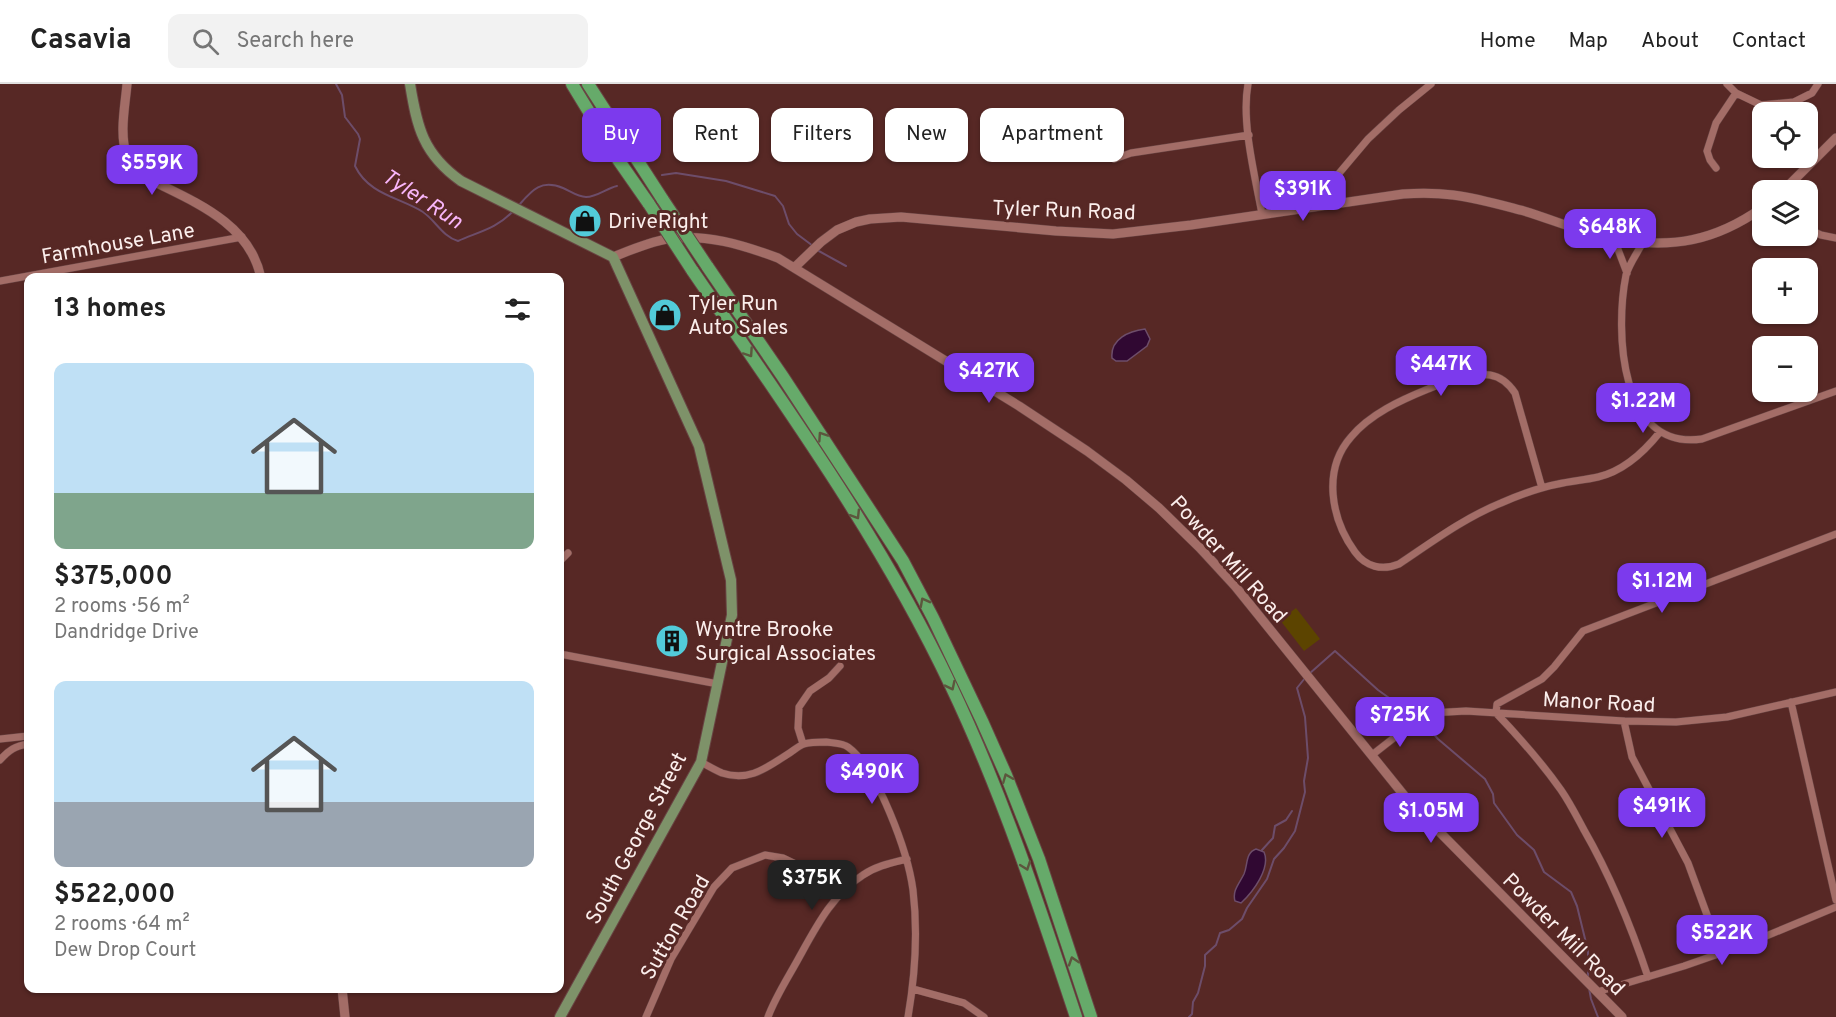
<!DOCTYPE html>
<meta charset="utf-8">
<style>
:root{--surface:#fff;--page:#f2f2f2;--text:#222;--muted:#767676;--line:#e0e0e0;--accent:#7c3aed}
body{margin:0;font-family:Overpass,sans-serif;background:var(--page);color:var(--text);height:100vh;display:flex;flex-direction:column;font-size:22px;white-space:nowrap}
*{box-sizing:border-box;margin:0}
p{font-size:20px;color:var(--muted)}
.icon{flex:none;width:33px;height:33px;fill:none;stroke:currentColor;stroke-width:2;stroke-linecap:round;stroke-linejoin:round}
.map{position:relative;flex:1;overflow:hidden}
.panel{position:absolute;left:24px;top:189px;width:540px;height:720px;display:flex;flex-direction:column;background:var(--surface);border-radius:12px;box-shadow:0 2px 4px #0004}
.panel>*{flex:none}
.hud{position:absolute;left:582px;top:24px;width:570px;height:54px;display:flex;gap:12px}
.tools{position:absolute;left:1752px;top:18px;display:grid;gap:12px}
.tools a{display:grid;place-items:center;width:66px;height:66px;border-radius:12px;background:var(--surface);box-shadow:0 2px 4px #0004;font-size:30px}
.price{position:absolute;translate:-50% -51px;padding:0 14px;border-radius:12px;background:var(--accent);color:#fff;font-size:20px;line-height:39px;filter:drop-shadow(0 2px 3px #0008)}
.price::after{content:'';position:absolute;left:50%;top:36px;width:18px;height:14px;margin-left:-9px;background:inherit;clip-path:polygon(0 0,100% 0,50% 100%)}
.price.current{background:#222;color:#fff}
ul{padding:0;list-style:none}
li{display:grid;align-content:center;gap:12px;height:318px;padding:0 30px}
li span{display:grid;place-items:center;height:186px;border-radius:12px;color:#555}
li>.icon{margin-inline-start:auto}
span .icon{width:108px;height:108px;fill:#fffc;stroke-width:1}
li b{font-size:26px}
h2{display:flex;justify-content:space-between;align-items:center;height:72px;padding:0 30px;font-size:26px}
.chip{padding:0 21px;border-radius:12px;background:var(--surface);box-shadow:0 2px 4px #0004;font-size:21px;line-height:54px}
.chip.current{background:var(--accent);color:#fff}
header{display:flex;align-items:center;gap:36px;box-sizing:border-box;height:84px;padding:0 30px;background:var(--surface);border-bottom:2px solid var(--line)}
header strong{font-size:28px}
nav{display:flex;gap:33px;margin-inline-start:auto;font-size:21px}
.search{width:420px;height:54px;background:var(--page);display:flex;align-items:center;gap:15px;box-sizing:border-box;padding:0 21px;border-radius:12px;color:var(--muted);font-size:22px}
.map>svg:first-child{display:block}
</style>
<header>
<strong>Casavia</strong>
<div class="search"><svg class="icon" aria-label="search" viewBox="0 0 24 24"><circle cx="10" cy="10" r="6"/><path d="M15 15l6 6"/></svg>Search here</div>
<nav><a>Home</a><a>Map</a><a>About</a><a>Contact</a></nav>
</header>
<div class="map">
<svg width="1836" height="933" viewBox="0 0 1836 933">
<rect width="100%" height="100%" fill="#572825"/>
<!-- pitch -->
<path fill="#5c4400" d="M1296 524 1320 555 1304 567 1280 536Z"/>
<!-- water -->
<path fill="#300832" stroke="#6d4d6a" stroke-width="1.5" d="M1145 245 1150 255 1147 262 1127 277H1116L1112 274C1110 255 1129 247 1145 245Z
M1256 765 1264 768C1271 784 1253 808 1241 819L1235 817C1232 807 1239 800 1244 790 1248 781 1245 769 1256 765Z"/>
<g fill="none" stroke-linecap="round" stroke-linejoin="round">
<!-- stream -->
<path stroke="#6d4d6a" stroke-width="2" d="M336 0 342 11 345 33 358 50 360 55 355 82C369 111 399 113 423 128 436 137 442 152 458 157 478 148 498 144 513 127
M662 91 676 89 726 97 775 112 783 122 789 140 797 150 813 162
M519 121C532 106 541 95 563 104 570 107 578 113 586 113 597 113 607 104 617 102
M817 166 846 182
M1309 590 1335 567 1378 606 1424 639 1438 655 1485 695 1493 710 1494 719 1517 751 1534 766 1544 788 1571 808 1577 822 1588 867V893
M1262 766 1273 754 1275 742 1286 736 1292 727
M1589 904 1591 915 1598 933
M1189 933 1192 930 1193 918 1198 909 1205 882V871L1216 861 1220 849 1229 846 1242 835 1247 824 1267 795 1274 775 1284 764 1295 747 1305 708 1304 697 1308 674 1305 633 1297 604 1305 594"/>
<defs>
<path id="street" d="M1248 0C1241 38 1255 92 1262 130
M1727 0 1736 9 1761 21 1794 18 1812 9 1818 0
M1114 75 1131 69 1249 51
M1716 84 1710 76 1707 67 1716 39 1736 9
M1313 122 1319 113 1368 55 1399 26 1431 0
M1808 145 1821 151 1836 154
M1614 155 1627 189
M1643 158C1638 168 1629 180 1626 191 1615 246 1619 367 1702 355L1836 307
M0 197 242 153
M1542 404 1515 309C1509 300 1502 293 1490 291 1473 288 1444 298 1428 305 1401 316 1370 330 1351 353 1322 386 1331 435 1355 468 1366 483 1382 487 1399 480 1432 458 1464 434 1501 419 1519 411 1538 404 1558 400 1571 397 1585 396 1598 393 1624 387 1644 368 1660 348
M560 477 568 469
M560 570 718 600
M1791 618 1836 816
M1624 637 1632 673 1688 779 1721 869
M0 655 28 652
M803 660 798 644 799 623 810 607 829 594 840 582
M1372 671 1418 635 1430 629 1466 627 1624 637 1676 638 1727 633 1836 608
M0 676C9 666 15 662 28 660
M701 678C708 682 715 686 722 689 749 698 766 684 788 670 793 667 798 662 804 660 810 658 820 658 826 658 832 659 843 659 848 663 878 685 908 769 913 806 918 848 915 892 908 933
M1648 893C1631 842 1611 793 1584 746 1577 733 1570 719 1561 706 1542 679 1519 653 1496 629L1497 620 1542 595 1554 583 1583 547 1836 450
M913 905 964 919 984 933
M1597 908 1684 882 1747 860 1836 823
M646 933 671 875 714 803 732 784 765 771 783 774 806 785 836 813
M768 933C775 914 786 897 796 879 814 847 831 811 863 791 876 782 891 779 907 775"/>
<path id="secondary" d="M127 0C125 23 119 50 127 73 132 88 151 96 165 103 206 123 251 145 261 194
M1784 106 1836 54
M613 173C631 166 649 158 667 155 705 149 743 161 778 174L1019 322 1087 367 1126 396 1159 424 1200 464 1235 502 1407 715 1622 933
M795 183 821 158 837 146 856 138 870 135 901 133 1056 147 1113 150 1191 141 1403 110C1420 109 1437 109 1453 111 1477 114 1501 121 1524 127 1554 136 1585 150 1616 155 1672 165 1715 157 1762 124
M342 904 345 933"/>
<path id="primary" d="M410 0C417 43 423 70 461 97L613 173 699 362 731 496 732 531 701 678 560 933"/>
<path id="highway" d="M572 0 619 77 649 120
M588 0 663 116
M707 182 783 293 866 420 903 477 933 534 982 637 1006 691 1039 775 1091 933
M692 186C784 320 881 454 951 602 1002 709 1039 821 1076 933"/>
</defs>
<!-- street casing -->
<use href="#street" stroke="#684443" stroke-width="8"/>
<!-- secondary casing -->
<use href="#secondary" stroke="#684443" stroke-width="10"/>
<!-- primary casing -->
<use href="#primary" stroke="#684443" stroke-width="12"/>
<!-- highway casing -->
<use href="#highway" stroke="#684443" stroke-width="14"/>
<!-- street -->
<use href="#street" stroke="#a36d67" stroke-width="7"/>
<!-- secondary -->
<use href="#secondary" stroke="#a36d67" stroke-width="9"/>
<!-- primary -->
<use href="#primary" stroke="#7e9269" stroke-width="10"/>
<!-- highway -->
<use href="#highway" stroke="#66aa6a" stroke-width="12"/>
<defs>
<path id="highway-bridge" d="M663 116 707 182
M649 120 692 186"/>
</defs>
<!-- highway-bridge casing -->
<use href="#highway-bridge" stroke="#684443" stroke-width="14" stroke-linecap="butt"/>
<!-- highway-bridge -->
<use href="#highway-bridge" stroke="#66aa6a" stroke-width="12"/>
</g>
<!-- one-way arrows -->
<defs><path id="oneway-chevron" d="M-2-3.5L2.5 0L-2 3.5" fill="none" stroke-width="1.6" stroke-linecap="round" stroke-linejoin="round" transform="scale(1.5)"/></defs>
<g stroke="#5c563d">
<use href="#oneway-chevron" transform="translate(749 269) rotate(56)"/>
<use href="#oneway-chevron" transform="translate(822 352) rotate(-124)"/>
<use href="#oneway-chevron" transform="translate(856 431) rotate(58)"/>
<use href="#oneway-chevron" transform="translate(924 518) rotate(-118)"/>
<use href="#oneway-chevron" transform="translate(951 602) rotate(64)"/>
<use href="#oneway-chevron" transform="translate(1007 694) rotate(-112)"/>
<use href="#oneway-chevron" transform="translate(1026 782) rotate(70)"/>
<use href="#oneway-chevron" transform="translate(1073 877) rotate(-108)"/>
</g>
<!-- icons -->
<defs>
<symbol id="shop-disc" viewBox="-11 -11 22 22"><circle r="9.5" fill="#52cbd9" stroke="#572825"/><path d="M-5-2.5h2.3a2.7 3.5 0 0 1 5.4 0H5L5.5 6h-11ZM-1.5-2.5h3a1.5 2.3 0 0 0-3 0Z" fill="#111"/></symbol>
<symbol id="building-disc" viewBox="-11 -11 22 22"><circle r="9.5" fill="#52cbd9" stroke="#572825"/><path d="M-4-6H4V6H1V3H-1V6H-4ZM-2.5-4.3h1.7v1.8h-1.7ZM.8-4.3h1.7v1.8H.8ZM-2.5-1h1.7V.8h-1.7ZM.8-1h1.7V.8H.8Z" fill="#111"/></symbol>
</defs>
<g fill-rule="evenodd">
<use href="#shop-disc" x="566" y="118" width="38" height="38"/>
<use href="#shop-disc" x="646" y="212" width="38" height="38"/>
<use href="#building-disc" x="653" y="538" width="38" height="38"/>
</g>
<g text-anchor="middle" stroke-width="6" stroke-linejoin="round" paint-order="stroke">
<!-- street labels -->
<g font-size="21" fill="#fbeeec" stroke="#572825">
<text transform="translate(1064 126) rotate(2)" y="7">Tyler Run Road</text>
<text transform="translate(118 159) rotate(-10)" y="7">Farmhouse Lane</text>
<text transform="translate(1229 475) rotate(48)" y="7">Powder Mill Road</text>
<text transform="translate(1599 618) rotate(3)" y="7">Manor Road</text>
<text transform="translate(636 754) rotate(-62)" y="7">South George Street</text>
<text transform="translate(675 843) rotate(-60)" y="7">Sutton Road</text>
<text transform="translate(1564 850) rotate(45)" y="7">Powder Mill Road</text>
</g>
<!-- poi labels -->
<g font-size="21" fill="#fbeeec" stroke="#572825" text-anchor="start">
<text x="608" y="144">DriveRight</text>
<text x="688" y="226">Tyler Run<tspan x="688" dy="24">Auto Sales</tspan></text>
<text x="695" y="552">Wyntre Brooke<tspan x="695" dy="24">Surgical Associates</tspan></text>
</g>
<!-- water labels -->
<g font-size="22" font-style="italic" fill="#f8b5f9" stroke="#572825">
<text transform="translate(423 114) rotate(33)" y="8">Tyler Run</text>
</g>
</g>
</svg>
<div class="tools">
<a><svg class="icon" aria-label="locate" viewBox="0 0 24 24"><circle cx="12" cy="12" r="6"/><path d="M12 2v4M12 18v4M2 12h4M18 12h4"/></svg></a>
<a><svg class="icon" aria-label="layers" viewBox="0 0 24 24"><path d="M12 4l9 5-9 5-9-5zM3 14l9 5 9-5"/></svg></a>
<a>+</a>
<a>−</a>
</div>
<b class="price" style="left:152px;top:112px">$559K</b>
<b class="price" style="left:1303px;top:138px">$391K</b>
<b class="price" style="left:1610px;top:176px">$648K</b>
<b class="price" style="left:1441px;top:313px">$447K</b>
<b class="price" style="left:989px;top:320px">$427K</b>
<b class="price" style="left:1643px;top:350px">$1.22M</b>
<b class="price" style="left:1662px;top:530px">$1.12M</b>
<b class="price" style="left:1400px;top:664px">$725K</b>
<b class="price" style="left:872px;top:721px">$490K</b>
<b class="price" style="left:1662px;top:755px">$491K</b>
<b class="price" style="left:1431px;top:760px">$1.05M</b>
<b class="price current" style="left:812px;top:827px">$375K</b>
<b class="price" style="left:1722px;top:882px">$522K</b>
<div class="hud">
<a class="chip current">Buy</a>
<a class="chip">Rent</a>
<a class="chip">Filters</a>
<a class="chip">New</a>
<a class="chip">Apartment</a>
</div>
<section class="panel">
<h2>13 homes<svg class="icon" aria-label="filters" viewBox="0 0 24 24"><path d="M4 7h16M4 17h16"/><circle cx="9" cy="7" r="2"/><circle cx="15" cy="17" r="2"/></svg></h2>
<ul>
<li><span style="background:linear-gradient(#bfe0f5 70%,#7fa58c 0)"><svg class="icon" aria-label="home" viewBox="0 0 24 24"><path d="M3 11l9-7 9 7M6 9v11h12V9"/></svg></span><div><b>$375,000</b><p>2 rooms · 56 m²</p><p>Dandridge Drive</p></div></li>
<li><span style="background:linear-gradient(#bfe0f5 65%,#9aa5b1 0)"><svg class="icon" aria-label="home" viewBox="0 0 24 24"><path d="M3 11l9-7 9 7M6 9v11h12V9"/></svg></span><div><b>$522,000</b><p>2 rooms · 64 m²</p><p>Dew Drop Court</p></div></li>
</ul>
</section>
</div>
